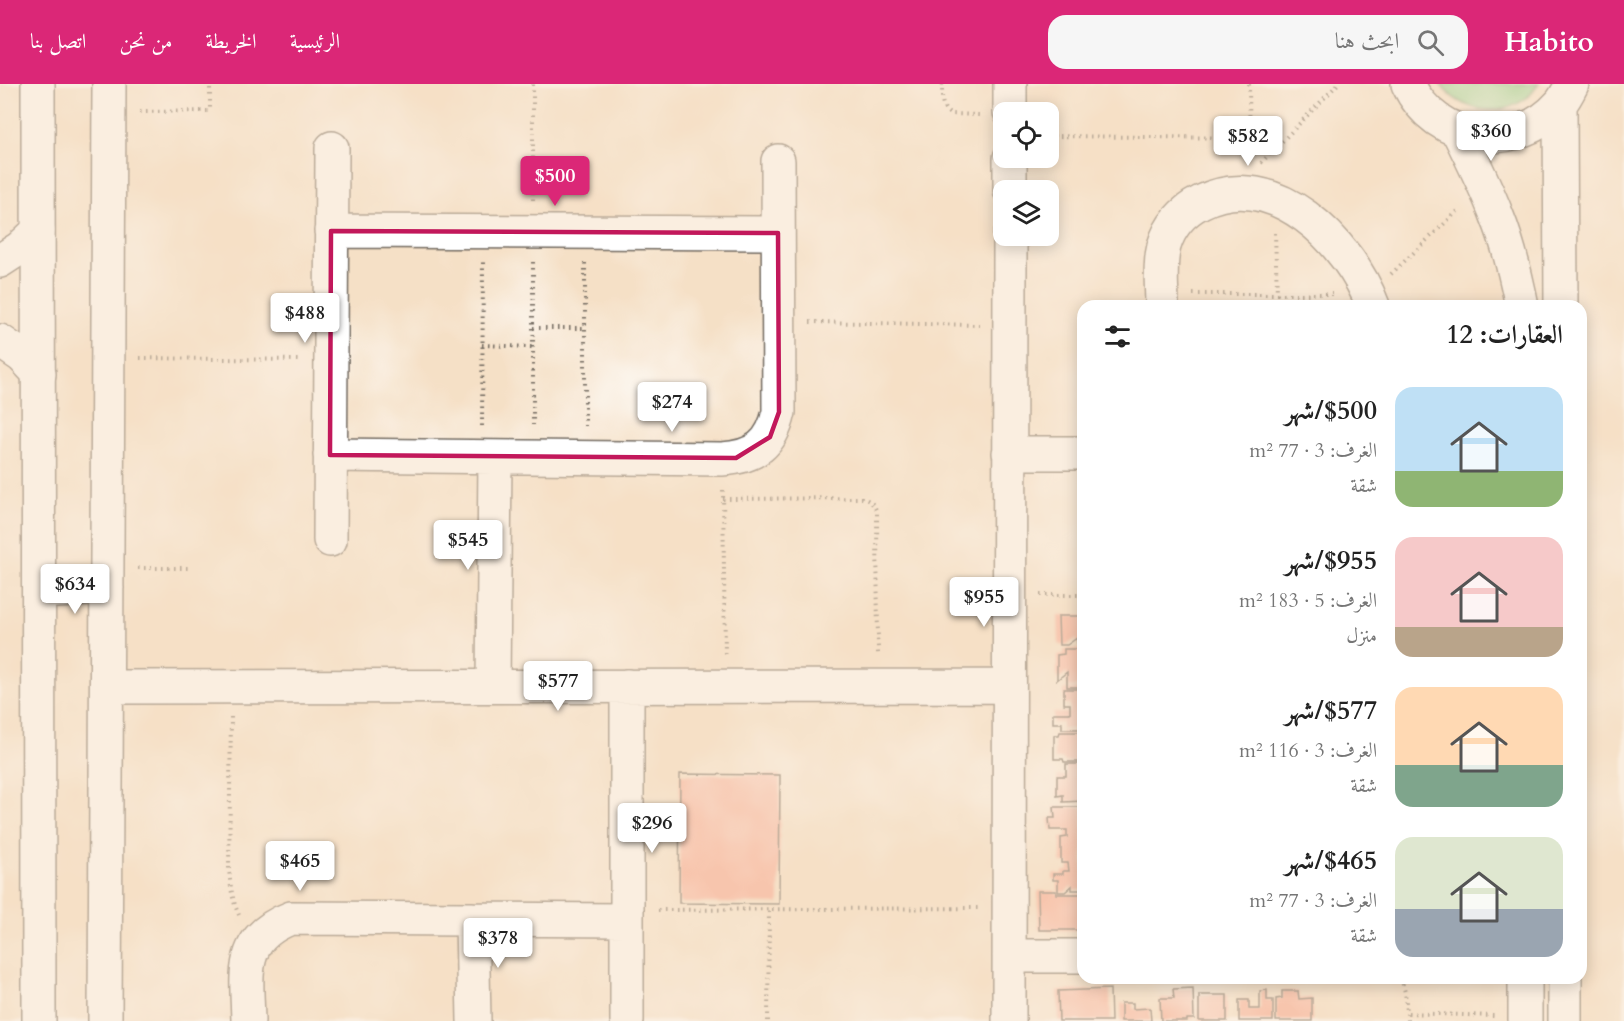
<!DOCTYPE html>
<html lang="ar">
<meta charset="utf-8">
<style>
:root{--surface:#fff;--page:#f6f6f6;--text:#222;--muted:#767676;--accent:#db2777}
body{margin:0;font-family:Cardo,Amiri,serif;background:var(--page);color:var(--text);direction:rtl;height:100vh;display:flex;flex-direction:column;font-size:22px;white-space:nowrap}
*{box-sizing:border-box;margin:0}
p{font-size:20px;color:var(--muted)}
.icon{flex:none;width:33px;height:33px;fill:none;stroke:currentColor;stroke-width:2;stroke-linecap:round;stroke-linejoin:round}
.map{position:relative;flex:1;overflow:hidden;direction:ltr}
.drawer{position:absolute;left:1077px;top:216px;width:510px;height:684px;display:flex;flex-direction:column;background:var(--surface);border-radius:18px;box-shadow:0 3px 15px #0003;direction:rtl}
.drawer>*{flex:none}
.fabs{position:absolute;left:993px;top:18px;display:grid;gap:12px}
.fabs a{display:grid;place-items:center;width:66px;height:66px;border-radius:12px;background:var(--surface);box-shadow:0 3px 15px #0003;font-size:30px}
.price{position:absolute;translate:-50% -51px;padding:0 14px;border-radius:6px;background:#fff;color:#222;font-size:20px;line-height:39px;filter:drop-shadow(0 2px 3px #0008)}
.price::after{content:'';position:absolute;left:50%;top:36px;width:18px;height:14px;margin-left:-9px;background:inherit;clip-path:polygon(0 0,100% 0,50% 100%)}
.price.current{background:var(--accent);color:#fff}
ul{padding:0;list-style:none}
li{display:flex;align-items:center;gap:18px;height:150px;padding:0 24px}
li span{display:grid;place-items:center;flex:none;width:168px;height:120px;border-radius:18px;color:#555}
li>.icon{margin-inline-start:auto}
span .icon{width:72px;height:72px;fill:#fffc;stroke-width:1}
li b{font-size:26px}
h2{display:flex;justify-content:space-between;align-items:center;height:72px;padding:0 24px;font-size:26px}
header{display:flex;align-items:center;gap:36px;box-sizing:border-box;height:84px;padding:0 30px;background:var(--accent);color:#fff}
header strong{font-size:28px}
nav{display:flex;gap:33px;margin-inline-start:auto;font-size:21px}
.search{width:420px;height:54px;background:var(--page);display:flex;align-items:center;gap:15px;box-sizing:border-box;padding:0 21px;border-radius:18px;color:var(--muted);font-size:22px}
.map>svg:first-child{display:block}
</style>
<header>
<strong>Habito</strong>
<div class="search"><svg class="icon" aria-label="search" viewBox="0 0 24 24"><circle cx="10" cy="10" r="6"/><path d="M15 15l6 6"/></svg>ابحث هنا</div>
<nav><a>الرئيسية</a><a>الخريطة</a><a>من نحن</a><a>اتصل بنا</a></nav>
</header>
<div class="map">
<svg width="1624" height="937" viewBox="0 0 1624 937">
<rect width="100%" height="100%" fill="#fff"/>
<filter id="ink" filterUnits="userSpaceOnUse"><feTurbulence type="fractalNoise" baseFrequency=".0167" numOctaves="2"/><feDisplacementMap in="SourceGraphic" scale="12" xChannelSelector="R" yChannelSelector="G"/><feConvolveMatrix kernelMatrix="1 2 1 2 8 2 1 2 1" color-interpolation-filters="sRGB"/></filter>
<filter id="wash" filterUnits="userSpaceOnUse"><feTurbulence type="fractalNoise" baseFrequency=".008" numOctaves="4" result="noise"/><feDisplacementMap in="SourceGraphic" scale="24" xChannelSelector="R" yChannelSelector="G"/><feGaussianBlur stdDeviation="1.35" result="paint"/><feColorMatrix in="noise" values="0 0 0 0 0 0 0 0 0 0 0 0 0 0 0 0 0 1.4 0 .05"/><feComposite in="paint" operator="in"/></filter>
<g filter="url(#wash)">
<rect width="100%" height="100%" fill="#f5e0c6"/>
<!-- green -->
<path fill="#8bd18b" stroke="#5b7e5b" stroke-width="1.5" d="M1440 0H1539C1536 3 1533 8 1530 11 1502 36 1461 28 1440 0Z"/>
<g id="blocks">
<!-- building -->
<path fill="#f9a48e" d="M1058 532H1083V559H1077V554L1067 561H1059Z
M1064 565H1083V603H1067V588L1057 596V571L1064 570Z
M1064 605H1083V645H1062V639H1053V629H1070V620H1064Z
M1060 648H1083V678H1064L1063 675H1054V651H1059Z
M1066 680H1083V717L1063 718V711L1057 712V692H1066Z
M680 690 780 691 779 820 679 819Z
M1054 723H1083V806H1072V802L1065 808H1058V796H1053V790H1063V787H1069L1068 779H1061V754L1067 753V746H1050L1049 734H1055Z
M1038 807H1056V810H1083V846H1039Z
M1193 904 1194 935H1187V937H1161L1160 914H1174L1173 905Z
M1110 905 1111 937H1059L1058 907Z
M1267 906V916H1273V937H1239V916H1249V925H1260V907Z
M1282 907H1298L1299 915 1312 914V937H1276V915L1282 914Z
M1199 911H1227V937H1199Z
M1121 919H1133V925L1150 924 1151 937H1121Z"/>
</g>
</g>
<g filter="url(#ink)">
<use href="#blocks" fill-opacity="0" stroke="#726a61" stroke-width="1.5"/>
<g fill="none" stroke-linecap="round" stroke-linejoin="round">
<defs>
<path id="minor" d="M1408 0C1436 60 1516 70 1560 20 1565 14 1569 6 1572 0
M1560 20 1561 222
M1010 28V0
M1458 47C1472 75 1486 103 1497 132 1509 161 1516 192 1522 222
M1010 74V106
M331 147 778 149
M0 177 20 164 38 147
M1162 222C1162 203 1159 181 1164 162 1170 142 1183 127 1201 118 1274 81 1350 159 1373 222
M0 257 22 272 39 290
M1009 369H1083
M330 371 722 375C755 373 772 360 779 328L778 77
M330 456 332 64
M493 602 495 373
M627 602V937
M107 603 1009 602
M472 835 474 937
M1009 872H1083
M248 937C247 890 238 854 291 834L627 836
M1009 937 1010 152
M1525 937V894
M1565 937V894"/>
<path id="tertiary" d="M38 0 39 937
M40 508 107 504
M105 937 109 0"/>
</defs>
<!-- minor casing -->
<use href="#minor" stroke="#726a61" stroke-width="36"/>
<!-- tertiary casing -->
<use href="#tertiary" stroke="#726a61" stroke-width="36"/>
<!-- path -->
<path stroke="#726a61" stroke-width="4" stroke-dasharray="1.5 4.5" stroke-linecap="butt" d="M942 0C943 11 939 23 950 30L979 31
M1249 0 1250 78
M140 28 208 27 210 24V0
M1048 52 1250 54
M1261 79 1338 0
M533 116V0
M1275 149 1277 210
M533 178V341
M585 179V342
M1391 190 1460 125
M1193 210H1332
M810 238 979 241
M533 244H585
M482 261 533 263
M140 274 300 276
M482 342 483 178
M723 406 725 572
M723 415 862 414C870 416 875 421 877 429L878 572
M138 484H191
M1040 511H1083
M231 633 229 783C230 800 232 816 239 831
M658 826 980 824
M1401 894 1405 908 1408 937
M1408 929 1494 932
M768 937 769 825"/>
<!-- minor -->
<use href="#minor" stroke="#fff" stroke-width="33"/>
<!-- tertiary -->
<use href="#tertiary" stroke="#fff" stroke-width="33"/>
</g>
</g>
<!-- marked area -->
<path d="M0 0H1624V937H0ZM331 147 778 149 779 328 770 353 736 374 330 371Z" fill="#f5e0c6" fill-opacity=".55" fill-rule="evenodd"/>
<path fill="none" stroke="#c2185b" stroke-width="4.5" stroke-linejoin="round" d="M331 147 778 149 779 328 770 353 736 374 330 371Z"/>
</svg>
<div class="fabs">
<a><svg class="icon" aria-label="locate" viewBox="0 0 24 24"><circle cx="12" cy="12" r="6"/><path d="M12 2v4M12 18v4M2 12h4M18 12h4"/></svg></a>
<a><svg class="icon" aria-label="layers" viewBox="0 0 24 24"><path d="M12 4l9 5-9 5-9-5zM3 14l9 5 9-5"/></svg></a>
</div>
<b class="price" style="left:1491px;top:78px">$360</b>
<b class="price" style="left:1248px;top:83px">$582</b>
<b class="price current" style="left:555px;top:123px">$500</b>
<b class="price" style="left:305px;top:260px">$488</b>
<b class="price" style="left:672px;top:349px">$274</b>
<b class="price" style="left:468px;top:487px">$545</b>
<b class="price" style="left:75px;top:531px">$634</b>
<b class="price" style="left:984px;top:544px">$955</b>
<b class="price" style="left:558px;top:628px">$577</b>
<b class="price" style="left:652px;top:770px">$296</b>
<b class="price" style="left:300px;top:808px">$465</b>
<b class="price" style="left:498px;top:885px">$378</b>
<section class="drawer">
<h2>العقارات: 12<svg class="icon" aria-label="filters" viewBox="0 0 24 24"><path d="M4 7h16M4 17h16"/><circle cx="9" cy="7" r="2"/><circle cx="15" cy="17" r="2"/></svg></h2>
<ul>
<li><span style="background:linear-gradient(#bfe0f5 70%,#8fb573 0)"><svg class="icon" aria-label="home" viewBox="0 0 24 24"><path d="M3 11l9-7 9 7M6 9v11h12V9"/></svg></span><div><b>$500/شهر</b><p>الغرف: 3 · 77 m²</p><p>شقة</p></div></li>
<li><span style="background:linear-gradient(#f6c9c9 75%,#b9a48a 0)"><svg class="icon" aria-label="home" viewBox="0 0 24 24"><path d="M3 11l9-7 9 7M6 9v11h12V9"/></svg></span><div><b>$955/شهر</b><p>الغرف: 5 · 183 m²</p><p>منزل</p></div></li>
<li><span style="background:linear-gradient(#ffd9b3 65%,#7fa58c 0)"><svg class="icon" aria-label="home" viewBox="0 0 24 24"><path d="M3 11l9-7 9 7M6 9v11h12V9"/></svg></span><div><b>$577/شهر</b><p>الغرف: 3 · 116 m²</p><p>شقة</p></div></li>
<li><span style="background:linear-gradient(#dfe7d0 60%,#9aa5b1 0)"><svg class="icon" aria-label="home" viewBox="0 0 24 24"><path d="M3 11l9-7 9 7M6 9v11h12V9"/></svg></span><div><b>$465/شهر</b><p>الغرف: 3 · 77 m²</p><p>شقة</p></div></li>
</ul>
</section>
</div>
